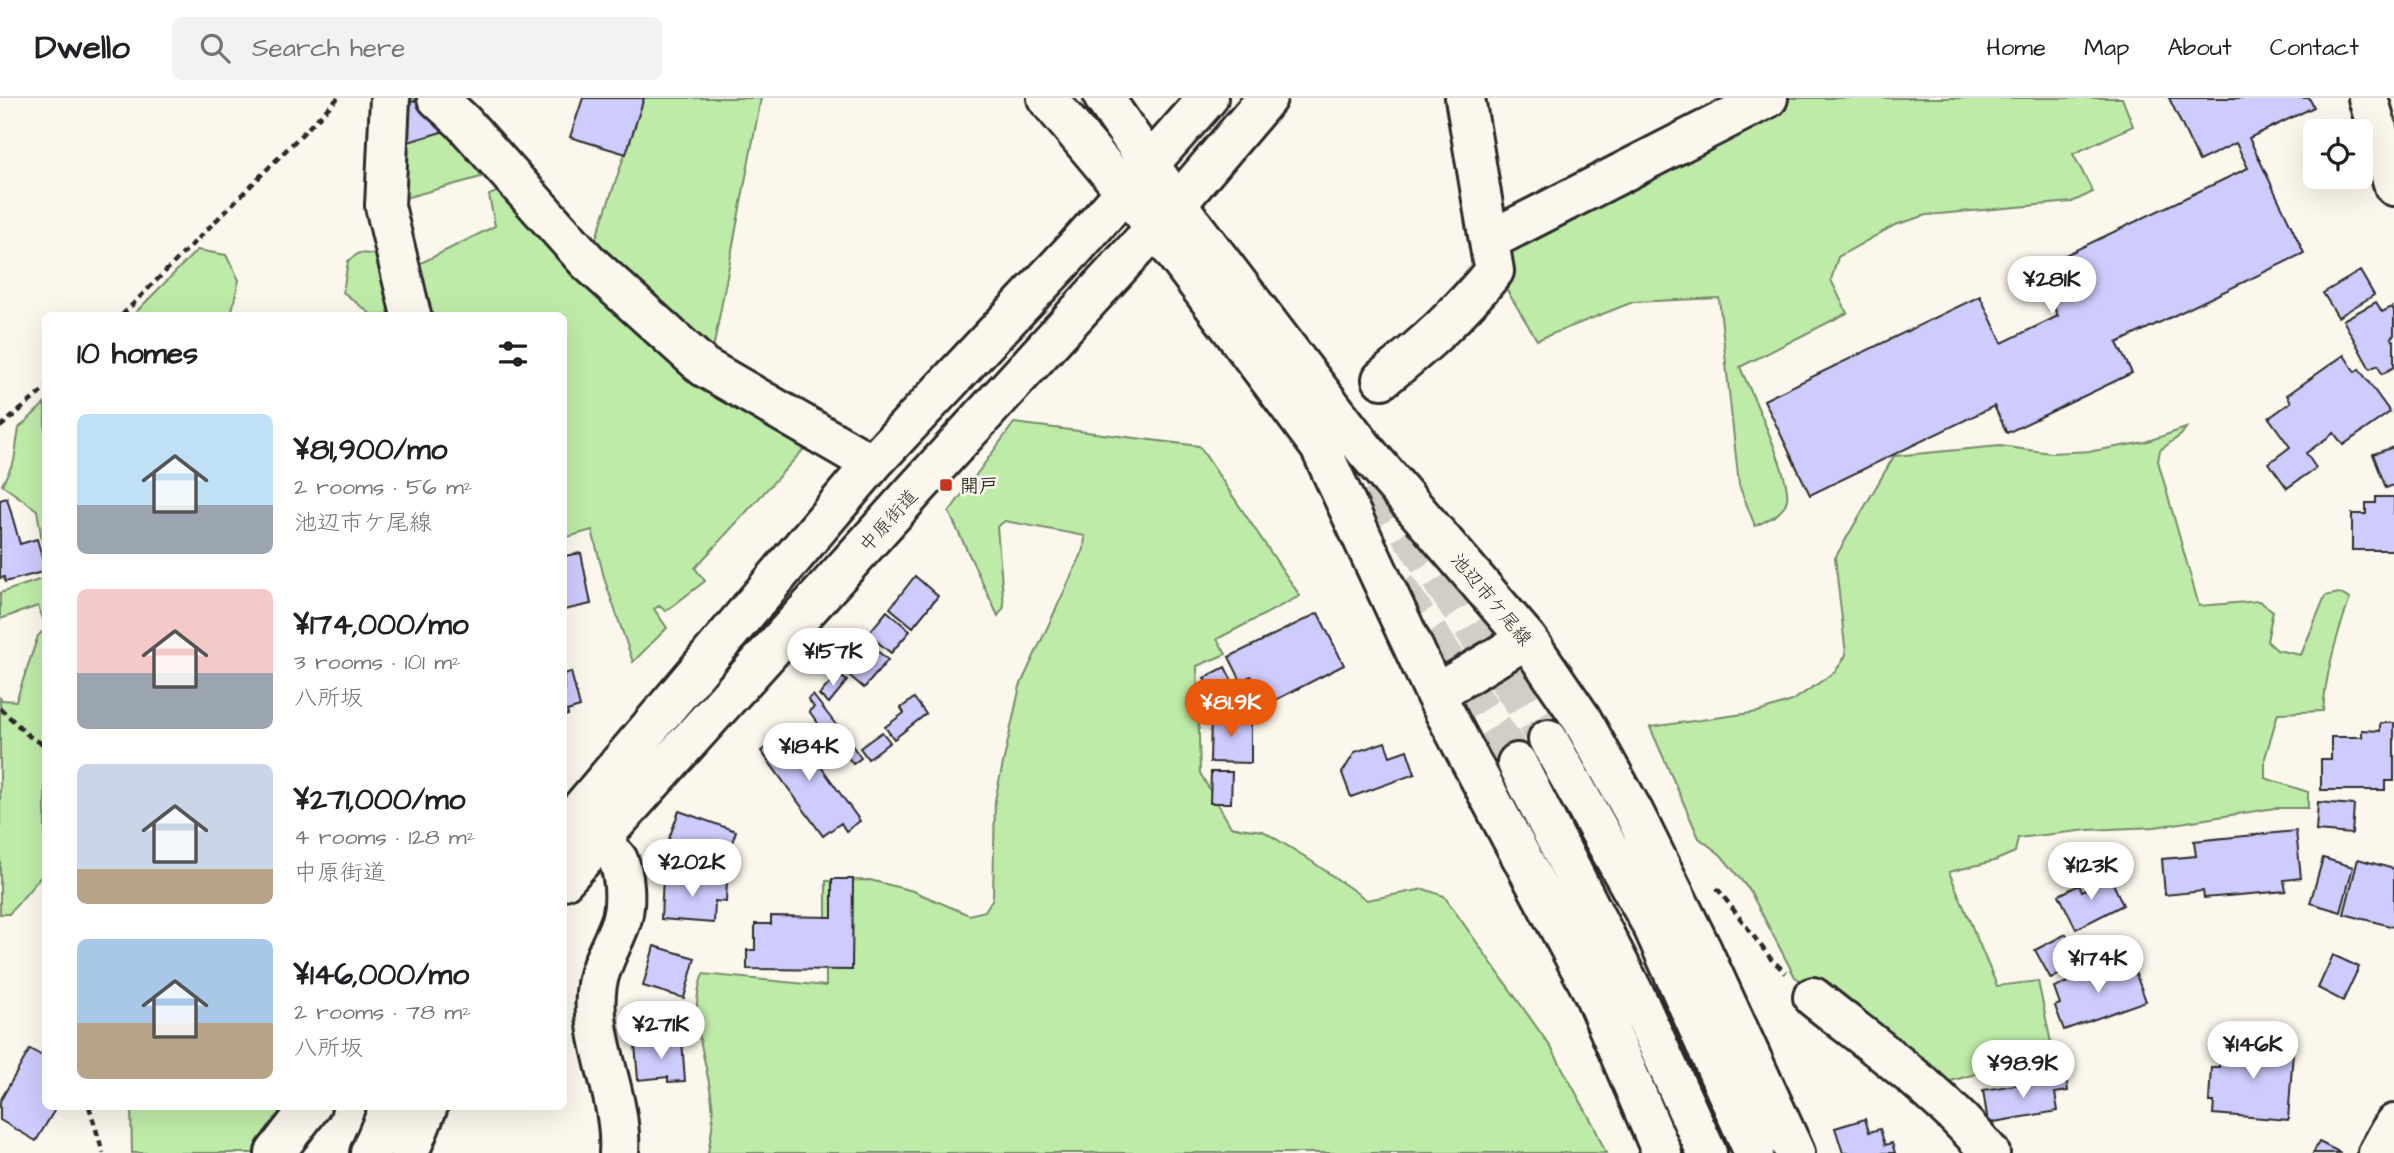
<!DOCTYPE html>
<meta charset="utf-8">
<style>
:root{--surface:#fff;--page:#f2f2f2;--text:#202124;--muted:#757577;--line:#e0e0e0;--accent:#ea580c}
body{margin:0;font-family:"Architects Daughter","Klee One",sans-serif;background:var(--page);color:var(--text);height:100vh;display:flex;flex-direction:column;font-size:26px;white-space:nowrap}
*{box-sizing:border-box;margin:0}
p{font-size:23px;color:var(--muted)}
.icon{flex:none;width:38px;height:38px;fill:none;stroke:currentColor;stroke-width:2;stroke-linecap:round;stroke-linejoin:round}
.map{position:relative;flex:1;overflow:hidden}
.panel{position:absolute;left:42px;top:214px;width:525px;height:798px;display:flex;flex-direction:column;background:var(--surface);border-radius:10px;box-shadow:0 7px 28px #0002}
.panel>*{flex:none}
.tools{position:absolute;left:2303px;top:21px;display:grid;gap:14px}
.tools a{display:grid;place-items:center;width:70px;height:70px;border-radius:10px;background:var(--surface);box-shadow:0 7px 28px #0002;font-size:35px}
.price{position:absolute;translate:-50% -60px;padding:0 16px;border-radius:24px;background:#fff;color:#222;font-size:23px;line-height:46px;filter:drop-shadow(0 2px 4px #0008)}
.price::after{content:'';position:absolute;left:50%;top:42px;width:21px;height:16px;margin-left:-10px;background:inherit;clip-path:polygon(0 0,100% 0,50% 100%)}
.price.active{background:var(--accent);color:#fff}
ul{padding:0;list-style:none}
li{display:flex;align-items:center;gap:21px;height:175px;padding:0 35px}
li span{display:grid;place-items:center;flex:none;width:196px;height:140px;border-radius:10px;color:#555}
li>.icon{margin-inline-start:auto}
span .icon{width:84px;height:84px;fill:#fffc;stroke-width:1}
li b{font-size:30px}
h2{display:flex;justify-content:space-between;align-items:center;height:84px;padding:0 35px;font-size:30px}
header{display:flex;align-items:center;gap:42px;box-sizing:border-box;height:98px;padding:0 35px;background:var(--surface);border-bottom:2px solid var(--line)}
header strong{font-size:33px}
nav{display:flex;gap:38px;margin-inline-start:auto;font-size:24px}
.search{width:490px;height:63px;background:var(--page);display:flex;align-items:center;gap:18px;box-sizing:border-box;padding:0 24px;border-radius:10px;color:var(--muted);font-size:26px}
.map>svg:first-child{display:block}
</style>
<header>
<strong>Dwello</strong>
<div class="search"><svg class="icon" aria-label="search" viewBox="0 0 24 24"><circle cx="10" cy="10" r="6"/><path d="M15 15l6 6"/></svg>Search here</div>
<nav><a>Home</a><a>Map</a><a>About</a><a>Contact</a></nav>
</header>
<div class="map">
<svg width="2394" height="1055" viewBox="0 0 2394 1055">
<rect width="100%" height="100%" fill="#fbf7ec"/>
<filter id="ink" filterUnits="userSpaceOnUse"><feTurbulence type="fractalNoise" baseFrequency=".0143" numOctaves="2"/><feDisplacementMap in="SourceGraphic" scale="14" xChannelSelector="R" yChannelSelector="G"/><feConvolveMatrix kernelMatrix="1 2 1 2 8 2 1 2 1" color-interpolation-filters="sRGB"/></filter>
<g filter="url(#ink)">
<!-- green -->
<path fill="#bfeba8" stroke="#758b6a" stroke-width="2" d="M380 0H445L462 16 481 79 376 108Z
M644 0H761L712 257 592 152Z
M1741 0H2122L2133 28 2073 56 2093 94 2072 104 1927 117 1895 127 1838 159 1831 182 1847 215 1740 269C1751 295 1791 378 1787 401 1784 416 1768 422 1755 428L1739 387 1719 200 1633 204 1537 242 1500 181 1497 123Z
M513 87 674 265 804 351 695 470 705 483 666 513 659 508 654 511 667 530 633 564 605 483 592 432 564 440V217H372L343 194 348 163 359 155 380 157 419 166 495 128 489 97Z
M197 152 226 157 239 182 231 217H133Z
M45 305V461L37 412 2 387 14 363 19 330Z
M1014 325 1199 348 1300 498 1217 541 1226 556 1197 568 1200 675 1231 729 1263 733 1304 758 1367 802 1424 791 1444 798 1552 951 1594 1028 1606 1055H708C710 1043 713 1029 713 1017 712 970 685 922 703 876L826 888V783L870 782 913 793 969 817 985 813 993 800 995 702 1020 588 1084 451 1085 438 1005 423 997 429 1004 509 998 518 949 414Z
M2186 330 2181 337 2160 352 2158 363 2199 508 2259 503 2273 513 2267 543 2277 552 2301 557 2325 498 2339 495 2350 501C2336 538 2326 574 2323 613L2278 615 2265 660V680L2308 694V710H2275L2155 729 2088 732 2018 740 2015 754 1994 763 1949 774 1997 888 2038 883 2053 954 1926 990 1858 917 1795 879 1750 793 1721 757 1699 740 1650 629 1758 614 1792 603 1835 574 1846 557 1835 460 1894 358 2000 348 2050 355 2093 353 2145 344Z
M45 480V526L38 508 0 521V495Z
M45 531V774L9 816H0V600L2 602 16 603 38 538Z
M131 1008H289L256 1055H132Z"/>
<!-- building -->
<path fill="#cecbfd" stroke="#2b2b2b" stroke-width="2" d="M583 0H644L626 56 570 39Z
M2169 0H2309L2314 9 2249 40 2304 155 2117 245 2132 275 2007 335 1994 308 1810 397 1764 302 1980 198 2002 245 2058 218 2036 171 2248 70 2236 45 2199 63Z
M418 2 420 11 427 9 445 28V33L405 45 407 5Z
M2360 173 2374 197 2338 219 2323 195Z
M2376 204 2382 214 2392 209 2394 213V237L2391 239 2394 244V269L2382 276 2378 267 2370 271 2343 222Z
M2344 257 2355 274 2359 271 2390 314 2343 347 2334 335 2306 355 2316 370 2287 390 2269 365 2290 349 2269 320 2291 304 2287 297Z
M2394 349V387L2386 390 2373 356Z
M2376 399H2394V452H2352V416H2366V405H2376Z
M7 400 20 446 37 441 46 473 5 484 4 479 0 480V402Z
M581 455 591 506 564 512V458Z
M915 478 938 498 913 529 890 510Z
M887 513 910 533 891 555 868 536Z
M1318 515 1344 567 1266 607 1251 578 1241 583 1229 559Z
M868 545 888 562 864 590 844 573Z
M1225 569 1232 583 1211 594 1204 580Z
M571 574 580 609 567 613 568 617 564 618V576Z
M838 576 847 583 829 605 819 597Z
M813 597 840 632 829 640 809 613 814 609 808 601Z
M914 600 926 616 894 641 885 629 904 615 901 610Z
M1211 618H1251V665L1210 664Z
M2380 625H2394V683H2385V692H2321V661H2331V639H2362V632L2380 633Z
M793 630 860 723 846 733 841 725 823 738 761 653Z
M882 634 890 644 868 661 860 650Z
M844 636 861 660 853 666 835 642Z
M1385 644 1390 658 1407 652 1415 676 1351 699 1342 675 1355 654Z
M1211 674H1232L1231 705H1210Z
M2318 704 2354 707 2352 736 2316 733Z
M679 713 736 733 723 770 686 758 684 764 663 757Z
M2296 733 2301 780 2284 782 2286 793 2204 800 2203 793 2165 797 2162 761 2196 758 2194 743Z
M2323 760 2353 769 2341 814 2310 805Z
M2358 761 2394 771V829L2344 816Z
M663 778 727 782 726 804 715 803 714 825 661 821Z
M2110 779 2123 807 2076 831 2059 797 2079 787 2082 793Z
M832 781H853L852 872 747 871V852H755V826H771V818L832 819Z
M2066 836 2082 864 2051 881 2035 852Z
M654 848 695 860 684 900 643 888Z
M2333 857 2359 869 2343 903 2318 890Z
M2130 861 2146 903 2064 932 2055 908 2060 906 2054 889Z
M682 942 685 983 668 984V979L638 982 635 946Z
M2252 942 2286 944V953L2293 954 2288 1022 2213 1016 2214 1004H2209L2211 969H2219L2221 948 2251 950Z
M30 951 46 960V1008H57L36 1043 0 1022V1003Z
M2066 979 2068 993 2055 995 2058 1013 1988 1025 1983 992Z
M1865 1021 1869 1034 1880 1031 1885 1047 1892 1045 1895 1055H1843L1835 1030Z
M2319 1044 2341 1055H2313Z"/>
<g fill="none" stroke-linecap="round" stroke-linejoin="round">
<!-- minor-tunnel -->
<path stroke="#d1cec5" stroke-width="38" stroke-dasharray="38 19" stroke-linecap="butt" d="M1376 385 1548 641
M1396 488 1517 665"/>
<defs>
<path id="minor" d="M390 0 385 108 411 217
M437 0 462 23 588 164 704 269 872 366
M1047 0 1155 129 1320 349 1435 596 1593 894 1662 1055
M1104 0 1177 106 1332 309 1365 352 1527 541 1581 620 1634 715 1701 850 1795 1055
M2368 0 2394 88
M1490 142 1768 0
M1382 281C1425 247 1459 216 1494 173L1465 0
M1435 596 1527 541
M1548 641 1653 829 1754 1055
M1517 665 1636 899 1707 1055
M599 743C605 748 614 755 618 762 625 777 626 804 622 820 615 843 601 862 597 886 588 943 623 997 619 1055
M1813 899C1874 948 1941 995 1990 1055
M275 1055 311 1008
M2378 1055 2394 1026"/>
<path id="major" d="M564 731 872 366 1076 149 1208 0
M564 782 914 393 1177 106 1267 0
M370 1055 390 1008
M409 1055 428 1008"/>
</defs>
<!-- minor casing -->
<use href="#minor" stroke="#2b2b2b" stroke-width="44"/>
<!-- major casing -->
<use href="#major" stroke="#2b2b2b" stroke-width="44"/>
<!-- path -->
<path stroke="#2b2b2b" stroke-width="4.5" stroke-dasharray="7 5" stroke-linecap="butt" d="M122 217 338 0
M0 329 46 290
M0 610 29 638 46 648
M1717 790 1771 861 1786 875
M89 1008 103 1055"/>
<!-- minor -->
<use href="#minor" stroke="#fbf7ec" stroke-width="38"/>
<!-- major -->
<use href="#major" stroke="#fbf7ec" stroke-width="38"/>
</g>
</g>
<!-- markers -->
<rect fill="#c8321e" stroke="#fbf7ec" stroke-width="2.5" x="939" y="380" width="14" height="14" rx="3.5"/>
<g text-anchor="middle" stroke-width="5" stroke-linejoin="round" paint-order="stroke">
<!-- poi labels -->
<g font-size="19" font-weight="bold" fill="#2b2b2b" stroke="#fbf7ec" text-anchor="start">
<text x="960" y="394">開戸</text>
</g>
<!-- street labels -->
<g font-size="19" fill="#2b2b2b" stroke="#fbf7ec">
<text transform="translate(888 422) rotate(-48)" y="7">中原街道</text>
<text transform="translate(1492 501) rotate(50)" y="7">池辺市ケ尾線</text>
</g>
</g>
</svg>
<div class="tools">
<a><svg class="icon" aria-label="locate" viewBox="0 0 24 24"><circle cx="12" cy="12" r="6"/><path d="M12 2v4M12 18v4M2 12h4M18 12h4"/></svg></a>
</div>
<b class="price" style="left:2052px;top:218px">¥281K</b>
<b class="price" style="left:833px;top:590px">¥157K</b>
<b class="price active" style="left:1231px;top:641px">¥81.9K</b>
<b class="price" style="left:809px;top:685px">¥184K</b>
<b class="price" style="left:692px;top:801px">¥202K</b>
<b class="price" style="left:2091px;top:804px">¥123K</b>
<b class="price" style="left:2098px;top:897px">¥174K</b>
<b class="price" style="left:661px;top:963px">¥271K</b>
<b class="price" style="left:2253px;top:983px">¥146K</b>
<b class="price" style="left:2023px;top:1002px">¥98.9K</b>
<section class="panel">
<h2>10 homes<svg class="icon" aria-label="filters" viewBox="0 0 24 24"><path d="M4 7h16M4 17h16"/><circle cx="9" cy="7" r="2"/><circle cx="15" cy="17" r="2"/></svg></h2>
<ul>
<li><span style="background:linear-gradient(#bfe0f5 65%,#9aa5b1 0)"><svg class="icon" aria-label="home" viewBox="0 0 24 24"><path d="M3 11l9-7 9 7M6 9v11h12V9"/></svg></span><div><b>¥81,900/mo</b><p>2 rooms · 56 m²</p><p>池辺市ケ尾線</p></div></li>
<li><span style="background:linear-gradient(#f6c9c9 60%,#9aa5b1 0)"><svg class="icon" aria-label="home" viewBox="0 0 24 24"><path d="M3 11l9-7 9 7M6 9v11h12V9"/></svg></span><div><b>¥174,000/mo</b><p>3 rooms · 101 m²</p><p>八所坂</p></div></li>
<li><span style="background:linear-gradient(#c9d6e8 75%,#b9a48a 0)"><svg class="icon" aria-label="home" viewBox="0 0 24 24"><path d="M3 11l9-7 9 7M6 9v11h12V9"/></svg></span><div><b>¥271,000/mo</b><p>4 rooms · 128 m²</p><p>中原街道</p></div></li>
<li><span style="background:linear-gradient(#a9c7e8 60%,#b9a48a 0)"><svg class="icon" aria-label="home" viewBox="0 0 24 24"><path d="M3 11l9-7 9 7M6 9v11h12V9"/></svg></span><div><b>¥146,000/mo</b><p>2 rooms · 78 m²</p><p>八所坂</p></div></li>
</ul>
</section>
</div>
